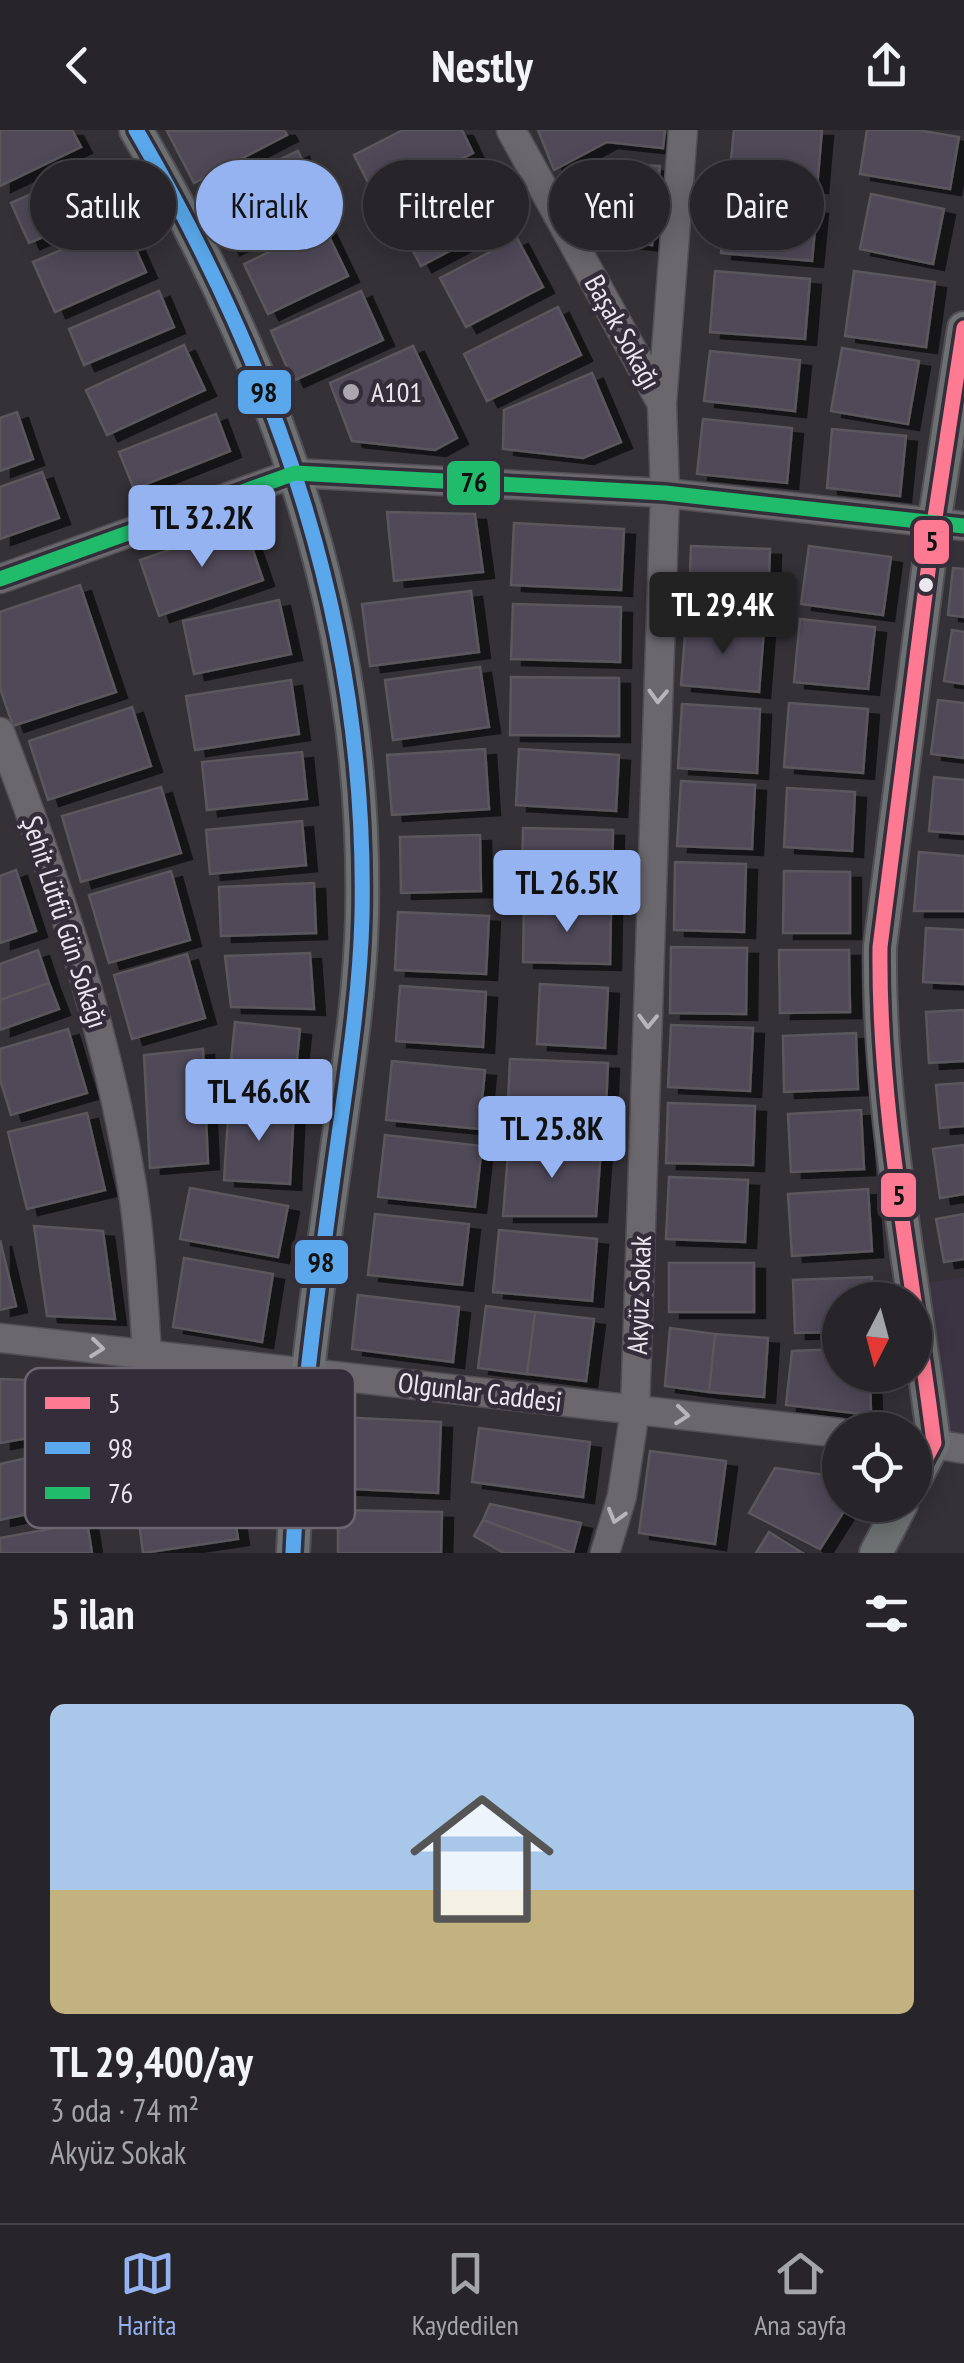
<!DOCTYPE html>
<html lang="tr">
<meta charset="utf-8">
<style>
:root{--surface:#272529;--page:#333135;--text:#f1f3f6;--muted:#a4a5a8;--line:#434246;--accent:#95b2f1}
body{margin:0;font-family:"PT Sans Narrow",sans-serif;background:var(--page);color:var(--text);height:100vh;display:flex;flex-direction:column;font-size:38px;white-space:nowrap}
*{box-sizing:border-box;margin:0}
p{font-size:32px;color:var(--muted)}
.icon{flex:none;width:55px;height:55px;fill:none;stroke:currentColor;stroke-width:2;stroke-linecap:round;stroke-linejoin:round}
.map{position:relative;height:1423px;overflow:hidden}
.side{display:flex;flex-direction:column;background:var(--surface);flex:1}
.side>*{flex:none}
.banner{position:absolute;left:30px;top:30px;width:905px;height:90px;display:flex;gap:20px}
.needle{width:65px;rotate:186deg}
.tools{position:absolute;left:822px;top:1152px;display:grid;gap:20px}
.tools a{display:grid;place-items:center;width:110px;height:110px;border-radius:50%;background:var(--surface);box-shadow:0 5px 25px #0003,0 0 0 2px var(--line);font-size:50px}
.price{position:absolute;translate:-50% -85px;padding:0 22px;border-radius:10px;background:var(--accent);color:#111;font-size:32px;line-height:65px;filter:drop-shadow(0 2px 5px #0008)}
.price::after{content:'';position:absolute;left:50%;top:60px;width:30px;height:22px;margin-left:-15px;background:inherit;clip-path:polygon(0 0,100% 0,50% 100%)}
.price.selected{background:#222;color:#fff}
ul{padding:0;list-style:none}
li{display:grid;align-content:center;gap:20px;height:530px;padding:0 50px}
li span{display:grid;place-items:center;height:310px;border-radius:15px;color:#555}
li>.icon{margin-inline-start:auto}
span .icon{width:180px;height:180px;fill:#fffc;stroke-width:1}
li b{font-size:42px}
h2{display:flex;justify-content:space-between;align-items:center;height:120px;padding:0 50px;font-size:42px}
.pill{padding:0 35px;border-radius:45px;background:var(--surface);box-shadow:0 5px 25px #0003,0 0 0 2px var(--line);font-size:35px;line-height:90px}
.pill.selected{background:var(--accent);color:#111}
header{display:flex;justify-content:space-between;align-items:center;height:130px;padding:0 50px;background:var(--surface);font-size:45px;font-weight:700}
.tabs{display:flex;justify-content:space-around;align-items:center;height:140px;border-top:2px solid var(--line);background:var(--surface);font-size:28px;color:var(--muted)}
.tabs a{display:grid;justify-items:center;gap:5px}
.tabs .selected{color:var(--accent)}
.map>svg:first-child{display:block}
</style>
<header><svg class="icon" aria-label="back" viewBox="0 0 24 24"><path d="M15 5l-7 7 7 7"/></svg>Nestly<svg class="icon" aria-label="share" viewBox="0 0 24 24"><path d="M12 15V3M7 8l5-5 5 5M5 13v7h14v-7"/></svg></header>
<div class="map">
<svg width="964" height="1423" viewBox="0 0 964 1423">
<defs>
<filter id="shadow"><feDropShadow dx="11" dy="6" stdDeviation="0" flood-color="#0009"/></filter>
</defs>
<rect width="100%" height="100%" fill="#343137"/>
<!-- built -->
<path fill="#3b3443" d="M964 1147V1319L934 1313 914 1155Z"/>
<!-- building -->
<path fill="#504858" stroke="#5a585d" stroke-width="2.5" filter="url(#shadow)" d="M0 0H72L81 17 0 56Z
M284 0 287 5 194 53 167 1Z
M403 0H462L473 23 378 72 354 25Z
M538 0H665L663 18 607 12 554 40Z
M734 0H822L817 57 729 49Z
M867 0H917L959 7 950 59 860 44Z
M298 21 323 75 229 119 203 65Z
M612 34 660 36 652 115 595 108 575 57Z
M97 35 115 76 29 113 11 73Z
M481 38 508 90 421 136 393 84Z
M871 64 944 79 933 134 860 119Z
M726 69 817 78 812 131 721 123Z
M124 93 146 142 55 182 33 132Z
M324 96 348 146 268 184 244 134Z
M517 108 543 157 466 197 440 148Z
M715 141 810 149 805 209 710 202Z
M854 141 935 152 926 217 845 206Z
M159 161 174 197 84 235 69 199Z
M361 161 383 210 293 251 271 201Z
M558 177 581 225 487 271 464 224Z
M184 215 205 260 107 305 86 260Z
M413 216 457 308 435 320 352 311 330 253Z
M842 218 919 231 908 294 831 281Z
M710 221 800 230 795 281 704 271Z
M592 243 621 312 583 328 503 319 504 280Z
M17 282 33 329 0 341V288Z
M216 284 230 321 134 359 119 322Z
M703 289 792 298 787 353 697 344Z
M832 299 906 306 900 366 827 358Z
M42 342 59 388 0 409V357Z
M387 382 475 384 483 442 394 451Z
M514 393 624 399 621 460 511 455Z
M244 394 263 450 159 486 140 430Z
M691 416 770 419 768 476 689 473Z
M809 416 891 427 883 485 801 474Z
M953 438 964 439V487L948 485Z
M80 455 116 562 13 596 0 558V482Z
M471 461 479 522 370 536 362 474Z
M279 470 291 524 194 544 183 491Z
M513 474 621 477 620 532 511 529Z
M800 489 875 497 868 559 794 552Z
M686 493 764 499 759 562 681 555Z
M952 500 964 502V554L944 551Z
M480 537 489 597 393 610 385 550Z
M511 547 619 548V606L510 605Z
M291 550 299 604 195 620 186 566Z
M938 570 964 573V628L931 624Z
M789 573 868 579 863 643 784 637Z
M682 574 760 579 757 643 678 638Z
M132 577 151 636 48 670 29 611Z
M485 619 489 679 392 685 387 625Z
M519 619 619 625 616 681 516 675Z
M302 622 307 669 207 680 202 632Z
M934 647 964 650V704L929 701Z
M681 651 755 655 752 719 677 716Z
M161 657 181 723 81 752 62 686Z
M787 658 855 662 852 721 784 717Z
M302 691 306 735 210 744 206 700Z
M523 698 613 700 612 756 522 754Z
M480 705 481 761 401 763 400 707Z
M919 722 964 726V781H914Z
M675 732 746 734 744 802 674 800Z
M16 740 36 801 0 813V746Z
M171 741 190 810 109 833 89 765Z
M784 741 850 742V803H783Z
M314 753 316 803 221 806 219 757Z
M524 776 611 779 610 834 523 832Z
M398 782 489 786 486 844 395 840Z
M926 798 964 800V854L923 852Z
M671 817 747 818 746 884 670 883Z
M38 820 49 853 0 870V834Z
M779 820H849L850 882 780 883Z
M310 823 314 879 231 877 225 826Z
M187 824 205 888 132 909 114 845Z
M49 853 59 879 0 900V870Z
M540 854 608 858 605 918 537 914Z
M400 856 486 862 483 917 396 911Z
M964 880V931L929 933 926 882Z
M235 892 300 899 294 957 229 950Z
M671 895 753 898 750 961 668 957Z
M68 899 87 963 11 985 0 949V919Z
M856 903 858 959 784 962 783 906Z
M203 919 208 1033 150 1038 144 925Z
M510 929 608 933 605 1000 507 995Z
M392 931 485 940 479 999 386 990Z
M964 953V996L940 998 936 955Z
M229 973 294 977 290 1054 224 1050Z
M668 973 755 976 753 1035 666 1033Z
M861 980 864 1039 791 1042 788 984Z
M87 983 105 1060 27 1079 8 1002Z
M385 1005 482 1016 475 1077 378 1067Z
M509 1012 601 1018 596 1086H503Z
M964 1015V1064L940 1068 933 1019Z
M669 1047 748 1050 745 1112 666 1109Z
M190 1058 288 1076 278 1127 180 1109Z
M868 1059 872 1121 792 1126 788 1064Z
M375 1084 469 1094 462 1155 368 1145Z
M964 1084V1129L944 1132 936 1089Z
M34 1096 103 1101 115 1189 47 1186Z
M499 1100 597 1109 592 1171 493 1162Z
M0 1110 16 1176 0 1180Z
M184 1128 273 1144 262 1212 173 1197Z
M669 1133H754V1182H669Z
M872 1147 873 1170H840V1202L795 1203 793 1150Z
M358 1165 459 1177 453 1232 352 1219Z
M486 1176 535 1182 527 1244 478 1238Z
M535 1182 594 1189 586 1251 527 1244Z
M670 1198 715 1204 709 1262 665 1256Z
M715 1204 768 1208 764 1267 709 1262Z
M840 1219V1245H870L871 1285 786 1275 792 1221Z
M0 1249 51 1251 62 1302 0 1313Z
M336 1287 441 1292 438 1363 332 1358Z
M479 1298 590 1312 583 1367 472 1352Z
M68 1319 79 1373 0 1390V1334Z
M650 1321 726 1331 715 1414 639 1403Z
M775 1338 840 1347V1375H848L820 1419 749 1383Z
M230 1358 238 1409 143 1423 135 1362Z
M490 1374 581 1393 573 1423 483 1390Z
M338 1380 442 1382 441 1423H338Z
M483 1390 573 1423H504L474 1406Z
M87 1392 92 1423H0V1408Z
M769 1402 803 1423H756Z"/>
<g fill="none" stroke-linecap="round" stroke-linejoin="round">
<defs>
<path id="minor" d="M511 0 662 274 665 363 635 1280 622 1366 605 1423
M662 273 683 0
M0 449 295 343 665 363 964 396
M0 602C56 749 107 900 132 1056 141 1111 143 1167 147 1223
M0 1208 840 1303
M915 1311 964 1319"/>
<path id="major" d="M136 0C279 246 368 498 362 786 360 869 346 952 335 1033 317 1163 299 1292 293 1423
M915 1349 934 1313C914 1149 878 983 880 817L934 394 964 198
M876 1423 901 1375"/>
</defs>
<!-- minor casing -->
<use href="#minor" stroke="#514f55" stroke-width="31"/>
<!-- major casing -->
<use href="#major" stroke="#514f55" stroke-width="36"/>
<!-- minor -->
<use href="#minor" stroke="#6a686d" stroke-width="28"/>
<!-- major -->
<use href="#major" stroke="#6e7171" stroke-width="32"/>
<defs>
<path id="bus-1" d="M915 1349 934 1313C914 1149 878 983 880 817L934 394 964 198"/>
<path id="bus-2" d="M136 0C279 246 368 498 362 786 360 869 346 952 335 1033 317 1163 299 1292 293 1423"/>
<path id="bus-3" d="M0 449 295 343 665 363 964 396"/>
</defs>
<!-- bus-1 casing -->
<use href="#bus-1" stroke="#342e3a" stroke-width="22"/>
<!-- bus-2 casing -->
<use href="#bus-2" stroke="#342e3a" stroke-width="22"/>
<!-- bus-3 casing -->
<use href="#bus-3" stroke="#342e3a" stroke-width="22"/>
<!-- bus-1 -->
<use href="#bus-1" stroke="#fe7a93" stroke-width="15"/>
<!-- bus-2 -->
<use href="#bus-2" stroke="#5aa8eb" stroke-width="15"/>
<!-- bus-3 -->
<use href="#bus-3" stroke="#20bc6c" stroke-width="15"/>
</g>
<!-- one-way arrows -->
<defs><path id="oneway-chevron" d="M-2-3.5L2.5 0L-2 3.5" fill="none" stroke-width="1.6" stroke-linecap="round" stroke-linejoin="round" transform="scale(2.5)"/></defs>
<g stroke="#b7b4bb">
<use href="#oneway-chevron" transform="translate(658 566) rotate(92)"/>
<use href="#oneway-chevron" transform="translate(648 891) rotate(92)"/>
<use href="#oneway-chevron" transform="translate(97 1218) rotate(6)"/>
<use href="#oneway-chevron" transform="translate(682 1285) rotate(6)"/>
<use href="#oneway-chevron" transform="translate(616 1386) rotate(106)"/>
</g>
<!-- markers -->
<circle fill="#aba7af" stroke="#342e3a" stroke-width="4" cx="351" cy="262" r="10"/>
<circle fill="#ebe7ef" stroke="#342e3a" stroke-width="4" cx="926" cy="455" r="9"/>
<g text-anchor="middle" stroke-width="9" stroke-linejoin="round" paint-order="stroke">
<!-- street labels -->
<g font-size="28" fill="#ebe7ef" stroke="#342e3a">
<text transform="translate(623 202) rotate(61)" y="10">Başak Sokağı</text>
<text transform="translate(65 792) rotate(72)" y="10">Şehit Lütfü Gün Sokağı</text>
<text transform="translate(639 1165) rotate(-88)" y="10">Akyüz Sokak</text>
<text transform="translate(480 1262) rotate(7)" y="10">Olgunlar Caddesi</text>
</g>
<!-- poi labels -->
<g font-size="28" fill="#ebe7ef" stroke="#342e3a" text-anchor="start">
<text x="371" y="272">A101</text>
</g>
</g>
<!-- legend -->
<rect x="25" y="1238" width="330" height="160" rx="15" fill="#342e3a" stroke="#6b6670" stroke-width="2.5"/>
<rect x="45" y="1267" width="45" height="12" fill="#fe7a93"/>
<rect x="45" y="1312" width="45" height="12" fill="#5aa8eb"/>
<rect x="45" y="1357" width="45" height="12" fill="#20bc6c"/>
<g font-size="28" fill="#ebe7ef">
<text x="108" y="1283">5</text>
<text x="108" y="1328">98</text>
<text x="108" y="1373">76</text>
</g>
<g stroke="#342e3a" stroke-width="4">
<rect x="236" y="238" width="57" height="48" rx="10" fill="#5aa8eb"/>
<rect x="445" y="329" width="57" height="48" rx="10" fill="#20bc6c"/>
<rect x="912" y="388" width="39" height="48" rx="10" fill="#fe7a93"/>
<rect x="879" y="1041" width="39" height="48" rx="10" fill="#fe7a93"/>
<rect x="293" y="1108" width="57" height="48" rx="10" fill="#5aa8eb"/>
</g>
<g font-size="28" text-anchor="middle" font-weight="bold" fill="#111">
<text x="264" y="272">98</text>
<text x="474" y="362">76</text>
<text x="932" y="421">5</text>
<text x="899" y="1075">5</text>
<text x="321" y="1142">98</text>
</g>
</svg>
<div class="tools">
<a><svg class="needle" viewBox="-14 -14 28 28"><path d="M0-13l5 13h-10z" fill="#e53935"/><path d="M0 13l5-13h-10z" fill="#a4a5a8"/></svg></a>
<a><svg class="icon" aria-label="locate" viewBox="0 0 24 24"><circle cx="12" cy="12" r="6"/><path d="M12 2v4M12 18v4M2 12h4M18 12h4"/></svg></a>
</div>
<b class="price" style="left:202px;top:440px">TL 32.2K</b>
<b class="price selected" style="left:723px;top:527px">TL 29.4K</b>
<b class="price" style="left:567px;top:805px">TL 26.5K</b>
<b class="price" style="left:259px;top:1014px">TL 46.6K</b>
<b class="price" style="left:552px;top:1051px">TL 25.8K</b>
<div class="banner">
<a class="pill">Satılık</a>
<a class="pill selected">Kiralık</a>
<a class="pill">Filtreler</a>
<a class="pill">Yeni</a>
<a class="pill">Daire</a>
</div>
</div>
<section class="side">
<h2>5 ilan<svg class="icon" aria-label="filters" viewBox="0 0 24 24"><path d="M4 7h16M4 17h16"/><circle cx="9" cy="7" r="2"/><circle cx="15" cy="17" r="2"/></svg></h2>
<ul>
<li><span style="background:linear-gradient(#a9c7e8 60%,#c2b280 0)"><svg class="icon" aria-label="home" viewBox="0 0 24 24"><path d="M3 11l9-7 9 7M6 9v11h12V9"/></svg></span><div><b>TL 29,400/ay</b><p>3 oda · 74 m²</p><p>Akyüz Sokak</p></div></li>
</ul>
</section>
<nav class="tabs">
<a class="selected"><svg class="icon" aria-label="map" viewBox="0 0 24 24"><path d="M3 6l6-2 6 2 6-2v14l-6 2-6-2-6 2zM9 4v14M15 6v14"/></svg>Harita</a>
<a><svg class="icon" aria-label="saved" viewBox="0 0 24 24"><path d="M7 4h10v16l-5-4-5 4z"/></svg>Kaydedilen</a>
<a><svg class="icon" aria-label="home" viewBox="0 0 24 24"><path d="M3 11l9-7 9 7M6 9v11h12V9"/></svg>Ana sayfa</a>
</nav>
